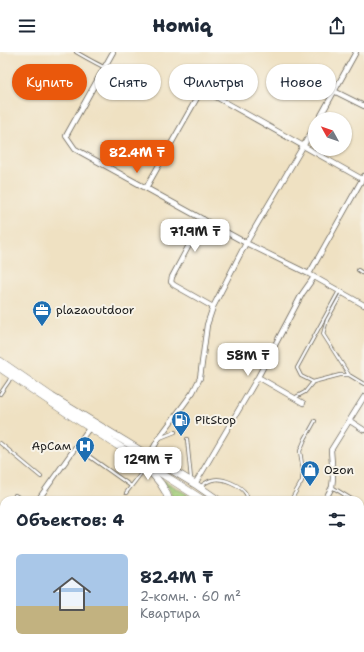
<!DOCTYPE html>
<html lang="ru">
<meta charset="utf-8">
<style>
:root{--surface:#fff;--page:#f2f2f3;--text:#1f2937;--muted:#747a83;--accent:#ea580c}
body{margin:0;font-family:"Shantell Sans",sans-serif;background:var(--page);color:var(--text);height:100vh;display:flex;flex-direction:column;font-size:15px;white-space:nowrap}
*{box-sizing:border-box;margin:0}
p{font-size:13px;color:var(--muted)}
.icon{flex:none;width:22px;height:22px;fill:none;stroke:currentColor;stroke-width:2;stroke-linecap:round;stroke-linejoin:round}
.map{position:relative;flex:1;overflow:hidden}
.side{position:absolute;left:0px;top:444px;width:364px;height:156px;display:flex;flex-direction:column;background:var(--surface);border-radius:12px 12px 0 0;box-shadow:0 1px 3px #0004}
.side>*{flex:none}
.guide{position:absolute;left:12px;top:12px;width:340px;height:36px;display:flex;gap:8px}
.needle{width:26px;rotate:310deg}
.fabs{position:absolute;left:308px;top:60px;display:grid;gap:8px}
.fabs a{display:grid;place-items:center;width:44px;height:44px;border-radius:50%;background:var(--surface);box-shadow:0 1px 3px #0004;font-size:20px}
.price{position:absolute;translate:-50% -34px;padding:0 9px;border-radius:8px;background:#fff;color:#222;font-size:13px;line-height:26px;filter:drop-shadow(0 1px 2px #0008)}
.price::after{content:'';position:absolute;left:50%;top:24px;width:12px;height:9px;margin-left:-6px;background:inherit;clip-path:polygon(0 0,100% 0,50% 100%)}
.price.active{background:var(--accent);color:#fff}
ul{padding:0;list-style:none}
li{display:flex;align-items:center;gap:12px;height:100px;padding:0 16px}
li span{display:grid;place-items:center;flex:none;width:112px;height:80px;border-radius:6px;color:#555}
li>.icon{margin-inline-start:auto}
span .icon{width:48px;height:48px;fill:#fffc;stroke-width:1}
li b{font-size:17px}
h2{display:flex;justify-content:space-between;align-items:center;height:48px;padding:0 16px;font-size:17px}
.tag{padding:0 14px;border-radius:18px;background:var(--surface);box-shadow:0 1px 3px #0004;font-size:14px;line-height:36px}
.tag.active{background:var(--accent);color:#fff}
header{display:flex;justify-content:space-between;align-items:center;height:52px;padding:0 16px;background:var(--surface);font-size:18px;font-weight:800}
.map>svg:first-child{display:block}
</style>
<header><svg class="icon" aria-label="menu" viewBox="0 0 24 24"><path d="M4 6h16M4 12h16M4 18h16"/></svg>Homiq<svg class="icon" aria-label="share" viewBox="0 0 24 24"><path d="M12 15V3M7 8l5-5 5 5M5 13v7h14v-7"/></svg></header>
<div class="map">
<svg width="364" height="600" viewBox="0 0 364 600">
<defs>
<pattern id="green-dots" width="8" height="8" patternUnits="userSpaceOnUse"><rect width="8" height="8" fill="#a7d27e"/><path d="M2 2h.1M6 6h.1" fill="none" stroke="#8fb46c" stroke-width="1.8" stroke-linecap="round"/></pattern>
</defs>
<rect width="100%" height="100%" fill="#f7f3e8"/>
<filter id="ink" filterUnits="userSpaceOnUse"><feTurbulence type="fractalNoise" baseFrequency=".025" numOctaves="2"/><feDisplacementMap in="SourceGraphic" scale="8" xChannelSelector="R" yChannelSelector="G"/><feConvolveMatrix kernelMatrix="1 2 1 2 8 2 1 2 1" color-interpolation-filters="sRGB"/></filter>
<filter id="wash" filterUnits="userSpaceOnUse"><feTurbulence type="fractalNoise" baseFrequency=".012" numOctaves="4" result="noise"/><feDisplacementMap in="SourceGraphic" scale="16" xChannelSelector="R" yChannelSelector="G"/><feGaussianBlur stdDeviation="0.9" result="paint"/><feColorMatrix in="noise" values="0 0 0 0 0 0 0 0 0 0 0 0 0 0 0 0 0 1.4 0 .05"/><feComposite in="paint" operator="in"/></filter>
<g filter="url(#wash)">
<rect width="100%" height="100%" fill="#efe1c2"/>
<!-- green -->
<path fill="url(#green-dots)" stroke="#62774d" d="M163 428 188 443 183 448H172C172 436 166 436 163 428Z"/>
</g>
<g filter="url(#ink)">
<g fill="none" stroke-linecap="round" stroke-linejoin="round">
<defs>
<path id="lane" d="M76 0C88 7 122 26 134 26 141 26 146 22 152 19
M358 218 364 222
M339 239 297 316 301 324 313 330 340 323H349
M342 241 327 268 323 282 349 323 364 332
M0 342 9 329 11 324
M294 346 305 340 313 330
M160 386 175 380
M187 387 191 427
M0 391 41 425
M76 395 131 434
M201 434C205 431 208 429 212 428 222 425 241 433 246 442 247 443 247 447 248 448
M332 435 353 448
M126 441 146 415
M13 448 15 443 24 448
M291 448 302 429 303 419 300 399 305 387 315 369
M360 456 362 467
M4 463 1 469 4 471
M360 466 364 467
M245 596 248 600
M280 596 282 600
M229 600 232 596"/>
<path id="street" d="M113 0 66 84 75 97 246 191 309 222 364 253
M334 39 364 54
M319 67 356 0
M146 136 202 37 362 127
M203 167 172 225 171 230 174 233 213 255
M309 222 364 124
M258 325 303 351
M350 369 364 378
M149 404 159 386 193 340 200 326 207 273 213 255 246 191 315 74
M195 432 258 325 302 242 314 225
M38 448 90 375
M325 448 332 435 333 426 331 398 364 345
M360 505 364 508
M360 536 364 529"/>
<path id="secondary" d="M143 411C153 423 164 432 169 448
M360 581 364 587
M0 596 4 593
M315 596 317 600"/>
<path id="primary" d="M0 309 52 345 195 432 218 448
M0 316 73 365 203 448
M341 596 342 600
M348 596 350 600"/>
</defs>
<!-- lane casing -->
<use href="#lane" stroke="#666156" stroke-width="4"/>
<!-- street casing -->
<use href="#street" stroke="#666156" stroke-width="6"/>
<!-- secondary casing -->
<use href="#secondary" stroke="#666156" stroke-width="8"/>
<!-- primary casing -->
<use href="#primary" stroke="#666156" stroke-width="8"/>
<!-- lane -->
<use href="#lane" stroke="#fff" stroke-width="2.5"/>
<!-- street -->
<use href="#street" stroke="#fff" stroke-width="4.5"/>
<!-- secondary -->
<use href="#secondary" stroke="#fff" stroke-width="7"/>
<!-- primary -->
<use href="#primary" stroke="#fff" stroke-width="7"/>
</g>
</g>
<!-- icons -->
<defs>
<symbol id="office-pin" viewBox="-11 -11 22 30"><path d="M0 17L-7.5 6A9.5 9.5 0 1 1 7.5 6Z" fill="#1f6fb2" stroke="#f7f3e8"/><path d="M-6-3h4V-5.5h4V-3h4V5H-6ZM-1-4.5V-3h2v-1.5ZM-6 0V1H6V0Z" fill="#fff"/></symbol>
<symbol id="fuel-pin" viewBox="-11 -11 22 30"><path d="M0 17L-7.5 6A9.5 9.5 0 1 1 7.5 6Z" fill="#1f6fb2" stroke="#f7f3e8"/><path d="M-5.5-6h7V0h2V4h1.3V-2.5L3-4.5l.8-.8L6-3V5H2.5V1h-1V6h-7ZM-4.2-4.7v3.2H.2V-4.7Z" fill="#fff"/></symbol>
<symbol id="hospital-pin" viewBox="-11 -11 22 30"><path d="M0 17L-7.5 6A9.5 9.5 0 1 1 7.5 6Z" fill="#1f6fb2" stroke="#f7f3e8"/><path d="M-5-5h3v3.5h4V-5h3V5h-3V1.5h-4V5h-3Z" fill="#fff"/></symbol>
<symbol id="shop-pin" viewBox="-11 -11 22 30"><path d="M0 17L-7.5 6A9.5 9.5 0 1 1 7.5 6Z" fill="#1f6fb2" stroke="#f7f3e8"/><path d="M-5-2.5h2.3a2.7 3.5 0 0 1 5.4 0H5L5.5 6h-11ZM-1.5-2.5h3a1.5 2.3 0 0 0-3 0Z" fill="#fff"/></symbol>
</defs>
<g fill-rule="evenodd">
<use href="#office-pin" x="31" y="247" width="22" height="30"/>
<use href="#fuel-pin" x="170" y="357" width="22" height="30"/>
<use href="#hospital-pin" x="74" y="383" width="22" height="30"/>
<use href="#shop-pin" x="299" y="407" width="22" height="30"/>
</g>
<g text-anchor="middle" stroke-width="4" stroke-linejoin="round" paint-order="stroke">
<!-- poi labels -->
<g font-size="12" fill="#1c1c1c" stroke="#f7f3e8" text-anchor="start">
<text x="56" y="262">plazaoutdoor</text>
<text x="195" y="372">PitStop</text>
<text x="71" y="398" text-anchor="end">АрСам</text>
<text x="324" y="422">Ozon</text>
</g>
</g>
</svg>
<div class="fabs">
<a><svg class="needle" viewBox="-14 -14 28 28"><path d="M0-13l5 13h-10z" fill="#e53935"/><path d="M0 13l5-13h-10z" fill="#747a83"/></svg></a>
</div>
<b class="price active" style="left:137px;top:122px">82.4M ₸</b>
<b class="price" style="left:195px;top:201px">71.9M ₸</b>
<b class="price" style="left:248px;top:325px">58M ₸</b>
<b class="price" style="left:148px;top:429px">129M ₸</b>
<div class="guide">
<a class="tag active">Купить</a>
<a class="tag">Снять</a>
<a class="tag">Фильтры</a>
<a class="tag">Новое</a>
</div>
<section class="side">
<h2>Объектов: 4<svg class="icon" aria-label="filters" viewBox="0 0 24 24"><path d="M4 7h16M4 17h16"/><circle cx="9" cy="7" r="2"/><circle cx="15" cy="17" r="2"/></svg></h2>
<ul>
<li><span style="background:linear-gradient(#a9c7e8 65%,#c2b280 0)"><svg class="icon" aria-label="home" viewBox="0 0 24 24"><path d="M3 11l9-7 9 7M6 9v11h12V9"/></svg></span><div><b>82.4M ₸</b><p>2-комн. · 60 m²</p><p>Квартира</p></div></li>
</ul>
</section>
</div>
